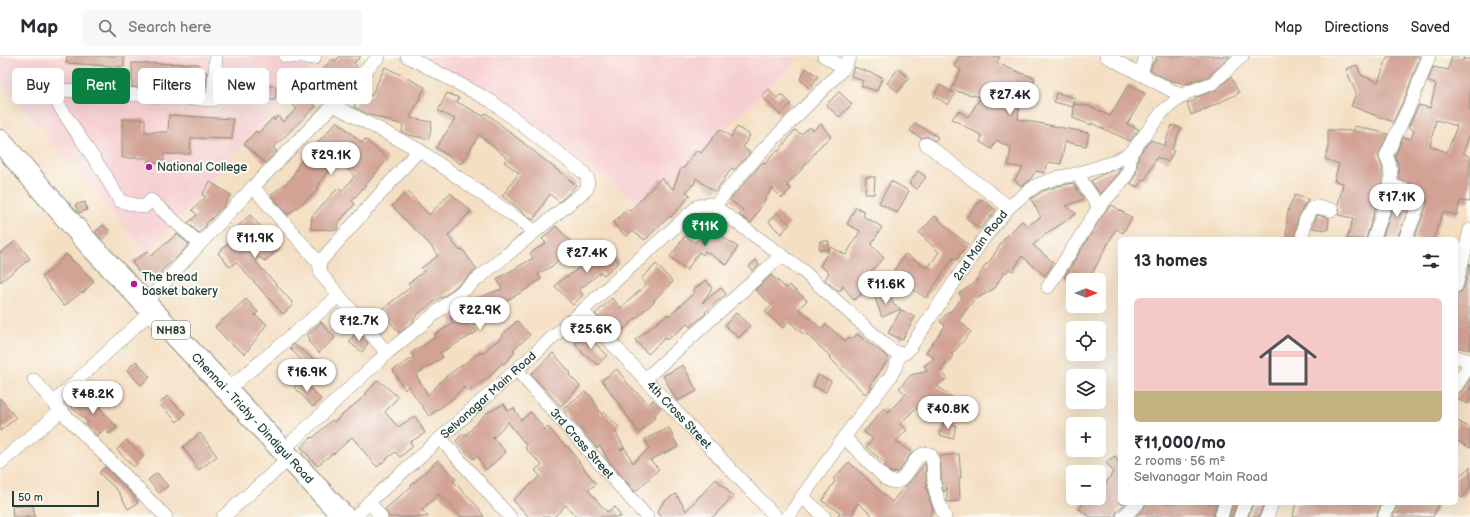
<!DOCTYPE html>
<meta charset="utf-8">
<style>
:root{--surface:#fff;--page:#f7f7f7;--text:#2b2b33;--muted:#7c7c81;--line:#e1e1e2;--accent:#0b8043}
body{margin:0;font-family:"Balsamiq Sans",sans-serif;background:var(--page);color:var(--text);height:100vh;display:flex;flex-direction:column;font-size:15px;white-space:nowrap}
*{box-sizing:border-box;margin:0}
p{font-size:13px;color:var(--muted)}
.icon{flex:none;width:22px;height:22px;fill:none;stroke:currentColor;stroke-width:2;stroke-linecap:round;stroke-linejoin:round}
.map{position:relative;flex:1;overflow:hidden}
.panel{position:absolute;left:1118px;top:181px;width:340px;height:268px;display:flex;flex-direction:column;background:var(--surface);border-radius:6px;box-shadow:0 4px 16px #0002}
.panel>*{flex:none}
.hud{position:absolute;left:12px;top:12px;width:380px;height:36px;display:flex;gap:8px}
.needle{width:26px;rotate:90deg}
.controls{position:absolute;left:1066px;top:217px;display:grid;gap:8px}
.controls a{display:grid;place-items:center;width:40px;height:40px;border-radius:6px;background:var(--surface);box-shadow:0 4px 16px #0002;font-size:20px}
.scale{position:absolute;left:12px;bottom:10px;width:87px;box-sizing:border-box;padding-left:4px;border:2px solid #1f3d34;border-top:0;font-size:11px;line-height:14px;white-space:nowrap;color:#1f3d34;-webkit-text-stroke:3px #fdfcf7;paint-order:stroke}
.price{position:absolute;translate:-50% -34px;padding:0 9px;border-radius:14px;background:#fff;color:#222;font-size:13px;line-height:26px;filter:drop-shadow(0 1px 2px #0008)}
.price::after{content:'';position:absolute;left:50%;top:24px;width:12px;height:9px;margin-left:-6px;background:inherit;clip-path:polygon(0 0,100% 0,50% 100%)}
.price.on{background:var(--accent);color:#fff}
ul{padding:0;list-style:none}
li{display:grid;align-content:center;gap:8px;height:212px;padding:0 16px}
li span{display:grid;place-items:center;height:124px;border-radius:6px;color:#555}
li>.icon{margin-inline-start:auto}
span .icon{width:72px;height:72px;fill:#fffc;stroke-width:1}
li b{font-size:17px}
h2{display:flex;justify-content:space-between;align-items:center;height:48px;padding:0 16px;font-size:17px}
.tag{padding:0 14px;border-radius:6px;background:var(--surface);box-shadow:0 4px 16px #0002;font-size:14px;line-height:36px}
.tag.on{background:var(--accent);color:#fff}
header{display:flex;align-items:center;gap:24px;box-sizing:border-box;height:56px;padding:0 20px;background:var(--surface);border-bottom:1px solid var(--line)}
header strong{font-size:19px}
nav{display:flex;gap:22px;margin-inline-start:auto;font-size:14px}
.search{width:280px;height:36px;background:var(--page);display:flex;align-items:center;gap:10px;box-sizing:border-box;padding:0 14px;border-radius:6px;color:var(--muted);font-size:15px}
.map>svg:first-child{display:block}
</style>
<header>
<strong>Map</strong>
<div class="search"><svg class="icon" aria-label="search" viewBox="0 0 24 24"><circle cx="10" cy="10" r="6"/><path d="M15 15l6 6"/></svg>Search here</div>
<nav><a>Map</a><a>Directions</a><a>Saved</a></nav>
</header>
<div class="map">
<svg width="1470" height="461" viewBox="0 0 1470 461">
<rect width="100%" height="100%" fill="#fdfcf7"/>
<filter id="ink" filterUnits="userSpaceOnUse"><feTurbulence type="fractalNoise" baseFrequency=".025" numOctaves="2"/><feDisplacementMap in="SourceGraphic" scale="8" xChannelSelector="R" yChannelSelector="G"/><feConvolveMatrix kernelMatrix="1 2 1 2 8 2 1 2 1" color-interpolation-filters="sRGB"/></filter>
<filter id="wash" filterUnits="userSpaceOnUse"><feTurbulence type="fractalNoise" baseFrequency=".012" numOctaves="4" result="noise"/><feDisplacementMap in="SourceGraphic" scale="16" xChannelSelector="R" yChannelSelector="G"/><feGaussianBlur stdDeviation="0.9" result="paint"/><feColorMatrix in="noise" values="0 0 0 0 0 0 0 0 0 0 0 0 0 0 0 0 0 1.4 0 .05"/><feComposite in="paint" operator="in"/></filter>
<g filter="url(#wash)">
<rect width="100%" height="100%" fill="#f4dfc3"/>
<!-- built -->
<path fill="#f7cfd2" d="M0 0H322L147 197 0 24Z
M427 0H800L644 153 564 90Z"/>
<g id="blocks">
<!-- building -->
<path fill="#d2a294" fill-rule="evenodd" d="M67 0H124V11L66 7Z
M340 0H361L354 7 357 10 335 30 321 14 333 3 335 5Z
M960 0H1000L997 7 1005 10V11L1035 22 1027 46 1020 43 1018 63 1089 77 1086 90 1065 86 1061 108 1048 106 1045 117 1036 115 1029 125 1022 130 1014 124 1023 112 1008 109 1011 92 996 84 992 93 980 86 982 80 952 63 958 55 968 61 981 41 951 34 961 14 954 10Z
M1157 0H1230L1209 20 1186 28 1169 24 1150 14 1153 6H1155Z
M1388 0H1420L1406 39 1393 66 1351 50 1356 37 1346 13 1357 9 1361 19 1378 26Z
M1452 0H1464L1463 3H1470V78L1463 97 1470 101V146L1460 145 1457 159 1443 156 1433 183H1414L1426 151 1427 146 1425 139 1417 132 1399 123 1398 108 1395 100 1403 81 1411 83 1414 74 1408 71 1419 49 1430 52 1436 28 1428 26 1433 11 1448 14ZM1436 64 1457 70 1447 96 1430 90Z
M132 7 199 8V16H207L206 31H199V35L132 31Z
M385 11 425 31 410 62 432 66 429 83 408 79 402 76 403 69 368 58 354 51 359 37 371 40Z
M854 11 882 21 877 35 861 30 863 25 851 20Z
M806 12 818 20 810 33 800 23Z
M898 13 909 22 898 36 887 27Z
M223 18 261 19V30H276L275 44 221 41Z
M1231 21 1239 37 1208 52 1191 59 1187 47 1196 44 1195 42 1216 34Z
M1129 28 1145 38 1127 68 1139 73 1130 85 1091 67V69L1073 62 1074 48 1089 50 1110 60Z
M940 29 955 38 948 49 934 40Z
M769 33 777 42 780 39H783L791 48 780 59 762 40Z
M301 36 316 50 273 92 277 95 265 107 244 88 256 75 258 77 274 61V65L278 60 283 66 297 53 291 47Z
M839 36 852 48 839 61 826 49Z
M447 37 459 42 457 46 483 60 486 57 576 129 570 136 559 146 550 138 533 164 521 155H522L502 140 519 117 504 106 507 102 479 79 461 108 436 92 455 63 438 55Z
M1056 37 1075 42 1073 51 1054 46Z
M169 59 233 63 232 83 191 82 190 98H164V107H148V102H122V63H145V76H168Z
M337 65 362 87 365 83 388 103 352 145 355 148 338 167 337 174 311 173 312 160 338 132 342 135 355 120 338 105 324 120 315 137 288 159 271 139 291 123 301 105Z
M915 67 938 81 935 85 927 80 921 82 910 75Z
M821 68 831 81 821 89 802 113 787 129 791 133 782 142 772 132 751 167 739 159 743 154 730 144 763 106 765 108 776 95 778 96 795 74 801 78 810 71 813 74Z
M1172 69 1181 72 1172 94 1174 95 1168 106 1157 101 1145 124 1142 123 1138 131 1131 128 1136 117 1139 99 1151 84 1164 90Z
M1355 70 1388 78 1378 99 1382 111V129L1366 183H1347L1353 162 1338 159 1340 155 1338 149 1343 127 1334 125 1339 108 1325 103 1328 94V74L1353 75Z
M737 71 750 79 743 91 750 97 734 114 732 112 715 136 696 122 694 129 693 128 686 136 690 139 671 161 670 160 645 184 632 175 626 181 613 167 627 153 630 155 661 122 673 133 681 112H684L697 94 701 97 720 73 731 81Z
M1121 111 1118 117 1100 138 1091 125 1101 119Z
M918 115 926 121 917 133 909 128Z
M866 121H875L874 138H865Z
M891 125 909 135 897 157 879 147Z
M210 126 231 139 223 151 206 168 207 169 199 177 188 167 197 159 192 154 206 141 202 139Z
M1073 127 1084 143 1066 150 1076 158 1043 180 1033 189 1054 207 1045 220 1022 200 1013 215 1009 213 1006 217 1004 216 995 232 973 245 959 264 971 276 951 299 953 300 941 314 947 322 937 330 957 345 947 357 934 346 921 357 916 352 900 368 907 374 896 385 912 396 899 415 894 417 890 416 884 410 886 408 866 391 873 383 864 376 884 352 888 356 906 338 899 332 911 319 928 315 924 310 934 302 926 296 945 270 940 265 949 255 950 256 962 242 959 237 975 227 986 208H988L1004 183 1022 165 1027 170 1041 161 1031 143 1043 135 1058 130Z
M407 135 429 159 450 137 471 155 448 180 460 195 462 193 477 213 442 242 441 241 416 260V261L413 263 414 265 399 277 381 254 411 231 408 228 424 215 421 212 438 200 431 190 392 150Z
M1295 139 1309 144 1305 148 1298 161 1294 183H1286L1287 161 1289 151Z
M1396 139 1405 143 1411 147 1397 183H1382Z
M982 143 996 154 980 173 966 162Z
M85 146 87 154 79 157 75 149Z
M1112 149 1132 162 1123 177 1116 173 1089 223 1081 219 1078 224H1070L1064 221 1105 156Z
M856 151 865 156 863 160 882 171 871 189 884 202 869 217 876 226 854 244 843 230 840 235 833 231 825 224 829 216 820 210 831 191 846 199 860 175 847 168Z
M777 156 790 168 781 178 769 166Z
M250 159 280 192 265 205 259 201 255 205 292 246V250L283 258 236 206 230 211 218 197 239 177 235 173Z
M1317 159 1329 162 1328 174 1312 172Z
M935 160 953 177 968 188 956 204 953 202 926 242 910 231 913 227 894 214 905 198 928 212 939 196 919 177Z
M716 162 725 170 718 178 738 191 727 209 705 195 703 199 699 196 687 214 670 201 685 180 695 187Z
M103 169 110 176 102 183 95 176Z
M556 170 574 189 552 210 538 218 541 223 522 236 500 248 502 253 470 264 477 276 440 297 443 301 416 319 428 339 445 321 481 296 483 298 490 290 502 282 501 280 517 265 530 279 513 294 515 296 504 308 502 307 489 321 467 336 464 331 450 345 429 360 408 330 405 334 393 314 414 301 411 297 436 281 435 278 453 268 450 262 468 251 466 246 502 233 497 223 533 202 530 197 546 187 542 183Z
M177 178 189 188 177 201 161 215 162 216 146 227 132 206 148 195 151 200Z
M16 185 30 203 0 226V197Z
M820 185H829L828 194H819Z
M604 188 619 206 604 219 601 216 579 234 583 239 573 249 555 230 566 220 567 221 590 203 588 201Z
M66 198 94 225 83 237 82 236 64 250 42 221 52 213Z
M756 204 759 209 752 215 749 210Z
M1470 207V294L1456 291V238L1461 236 1464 232Z
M656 208 673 226 654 244 655 245 616 280 595 258 612 242 621 252 646 229 641 223Z
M771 219 786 232 789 229 807 244 799 253 822 273 826 268 845 285 849 281 852 283 857 278 889 302 870 330 872 332 865 338 829 301 830 300 804 276 803 278 789 265 783 272 765 256 772 249 755 234Z
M706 224 712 232 702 247 721 232 726 238 705 256 706 257 690 271 687 268 667 284 665 282 648 298 635 284 668 258 669 260 695 236 693 234Z
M889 237 894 249 901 253 882 261 875 242Z
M246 243 258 256 255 259 267 268 245 298 229 286 215 271Z
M901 254 915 261 902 284 888 277Z
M736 257 750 270 739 282 725 269Z
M321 266 335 282 319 297 308 285 310 282 307 279Z
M357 275 368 287 362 296 349 286Z
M585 278 607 299 598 309 586 299 585 300 575 287Z
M294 288 321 309 313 317 290 292Z
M553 297 571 317 569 319 580 330 561 350 531 318Z
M136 305 150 321 141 329 127 314Z
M683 309 697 335 677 345 663 320Z
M617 313 627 327 649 348 653 344 661 352 655 359 656 361 639 377 602 324Z
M818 319 831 325 826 336 813 330Z
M301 323 321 343 313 351 294 331Z
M1470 323V343L1468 348 1456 343V342L1458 338 1463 334Z
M378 324 398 341 385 356 398 371 415 360 425 377 410 386 413 390 400 401 395 396 377 411 352 381 334 398 333 397 317 410 301 391 312 381 313 382 332 364 334 366 367 338 366 337Z
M80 334 97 349 117 371 109 378 104 373 97 380 86 368 88 366 71 351 78 344 75 340Z
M585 336 591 340 602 359 604 356 619 371 615 375 624 391 620 394 625 392 633 407 649 392 645 383 669 372 678 391 650 404 659 413 635 436 611 408 600 390 597 392 563 352Z
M167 340 185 358 177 366 159 348Z
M0 342 16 362 0 375Z
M504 348 508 355 514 352 521 364 531 356 545 374 548 371 566 391 567 390 596 428 588 434 607 456 615 451 621 461H576L566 449 554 461H529L513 444 540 420 535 414 542 409 525 392 527 390 508 366 493 382 506 396 486 414 477 400 473 403 456 385 462 378 465 380 485 358Z
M1456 364 1470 372V392L1456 384Z
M944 366 956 369 953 383 940 379Z
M200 377 217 400 199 414 183 391Z
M126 384 143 400 134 411 117 394Z
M959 398 961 422H959L960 445 947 446V431L944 436 942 430 940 400Z
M1115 400 1119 407 1120 405V447H1126L1117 455 1115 461H1090L1079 453 1086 443 1093 448 1097 442H1099V439L1113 416 1106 406Z
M438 404 456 423 453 425 478 451 484 461H461L439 438 422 454 428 461H389L385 453 412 430 411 429Z
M849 406 892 446 903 432 910 426 925 407 927 433 933 454 929 461H874L858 447 851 461H837L840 456 822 445 835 425 833 423Z
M105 411 134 440 138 447 128 453 119 436 99 417Z
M1470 411V433L1462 442 1456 437V423Z
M157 417 168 430 159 437 148 424Z
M716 423 733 440 713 461H663L657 457 664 445 676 438 686 455Z
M1146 447H1217L1213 461H1135L1144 453Z
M1233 447H1237L1232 461H1229Z
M1253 447H1264L1259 461H1248Z
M1296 447H1381L1376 461H1294L1293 460Z
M1398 447H1439L1433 461H1393Z
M33 449 35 461H13L12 451Z"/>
</g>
</g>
<g filter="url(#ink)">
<use href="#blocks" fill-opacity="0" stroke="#8a8e7c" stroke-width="1"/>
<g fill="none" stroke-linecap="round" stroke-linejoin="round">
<defs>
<g id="minor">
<path d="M285 0 314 2 315 0"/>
<path d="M379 0 333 49 419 94 319 207 321 218 387 297"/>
<path d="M824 0 844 12"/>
<path d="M1106 0 1182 40"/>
<path d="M1141 18 1146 0"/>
<path d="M926 88 1009 151"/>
<path d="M419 94 535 175"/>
<path d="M1077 118 1099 151"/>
<path d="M1391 129C1401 133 1418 136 1419 148L1405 183"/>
<path d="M253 131 319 207"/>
<path d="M714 150 758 99 844 12 850 0"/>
<path d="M1302 183 1305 165 1312 152 1316 151 1332 154"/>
<path d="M1374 183C1381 157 1400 124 1386 100L1413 42 1429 0"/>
<path d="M200 188 151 144 144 151 120 145 105 119 48 33 213 44 216 0"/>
<path d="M1456 230 1470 174"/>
<path d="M1048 231 1099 151 1125 122 1129 114 1131 97"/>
<path d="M145 247 253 131 333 49"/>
<path id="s1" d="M582 255 645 323 776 461"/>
<path d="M1456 301 1470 305"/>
<path id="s2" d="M517 314 647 461"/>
<path d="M645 323 782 199"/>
<path d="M34 324 61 355 166 461"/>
<path d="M1456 330 1470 308"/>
<path d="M227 334 339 240"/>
<path d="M54 346 144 262"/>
<path d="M844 381 886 423C910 437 909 393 930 398 935 406 933 417 934 427 935 439 940 450 945 461"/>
<path d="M441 383 510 461"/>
<path d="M283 394 387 297 587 133 588 123 583 116 491 45 407 0"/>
<path d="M0 407 61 355"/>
<path d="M802 440 824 461"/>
<path d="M369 446 381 461"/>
<path d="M223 461 290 402"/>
<path id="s3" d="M356 461 369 446 582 255 698 150 708 148 714 150 802 214 891 294 900 298"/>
<path id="s4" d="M788 461 844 381 890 321 895 312 900 298 905 297 909 293 984 182 1009 151 1026 137 1037 129 1056 122 1077 118 1114 106 1131 97 1163 55 1186 37 1213 27 1242 0"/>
<path d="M1123 461 1138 447"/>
<path d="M1221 461 1225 447"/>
<path d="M1240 461 1245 447"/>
<path d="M1267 461 1272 447"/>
<path d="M1384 461 1390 447"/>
</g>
<g id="trunk">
<path id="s5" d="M0 85 90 189 227 334 344 461"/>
</g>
</defs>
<!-- minor casing -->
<use href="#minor" stroke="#8a8e7c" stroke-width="14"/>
<!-- trunk casing -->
<use href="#trunk" stroke="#8a8e7c" stroke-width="24"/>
<!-- minor -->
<use href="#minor" stroke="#fff" stroke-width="13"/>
<!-- trunk -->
<use href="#trunk" stroke="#fff" stroke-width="22"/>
</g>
</g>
<!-- markers -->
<g fill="#b5179e" stroke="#fdfcf7" stroke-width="1.5">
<circle cx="149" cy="111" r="4"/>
<circle cx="134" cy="228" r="4"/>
</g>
<g text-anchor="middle" stroke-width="4" stroke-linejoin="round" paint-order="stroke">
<!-- shield labels -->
<rect fill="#fdfcf7" stroke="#62766e" stroke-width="1" x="152" y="265" width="38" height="18" rx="3"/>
<g font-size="11" font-weight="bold" fill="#1f3d34">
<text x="171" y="278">NH83</text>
</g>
<!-- poi labels -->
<g font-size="12" fill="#1f3d34" stroke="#fdfcf7" text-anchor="start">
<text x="157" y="115">National College</text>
<text x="142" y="225">The bread<tspan x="142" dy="14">basket bakery</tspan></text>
</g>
<!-- street labels -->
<g font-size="12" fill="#1f3d34" stroke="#fdfcf7">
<text dy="4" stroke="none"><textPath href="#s4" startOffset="335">2nd Main Road</textPath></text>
<text dy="4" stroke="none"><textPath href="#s3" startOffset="180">Selvanagar Main Road</textPath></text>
<text dy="4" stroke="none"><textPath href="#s1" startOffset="142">4th Cross Street</textPath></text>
<text dy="4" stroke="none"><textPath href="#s5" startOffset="375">Chennai - Trichy - Dindigul Road</textPath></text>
<text dy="4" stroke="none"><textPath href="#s2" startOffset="98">3rd Cross Street</textPath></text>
</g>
</g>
</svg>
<div class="controls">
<a><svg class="needle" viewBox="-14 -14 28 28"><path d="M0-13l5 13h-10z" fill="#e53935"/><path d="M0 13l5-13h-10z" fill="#7c7c81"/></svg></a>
<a><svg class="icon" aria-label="locate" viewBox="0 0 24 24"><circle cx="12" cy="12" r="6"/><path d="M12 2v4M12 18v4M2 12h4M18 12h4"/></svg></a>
<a><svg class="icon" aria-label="layers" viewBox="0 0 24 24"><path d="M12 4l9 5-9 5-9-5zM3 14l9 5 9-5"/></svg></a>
<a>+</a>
<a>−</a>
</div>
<div class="scale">50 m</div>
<b class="price" style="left:1010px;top:60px">₹27.4K</b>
<b class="price" style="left:331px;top:120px">₹29.1K</b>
<b class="price" style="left:1397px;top:162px">₹17.1K</b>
<b class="price on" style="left:705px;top:191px">₹11K</b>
<b class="price" style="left:255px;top:203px">₹11.9K</b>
<b class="price" style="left:587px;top:218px">₹27.4K</b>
<b class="price" style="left:886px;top:249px">₹11.6K</b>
<b class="price" style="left:480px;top:275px">₹22.9K</b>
<b class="price" style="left:359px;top:286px">₹12.7K</b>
<b class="price" style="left:591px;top:294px">₹25.6K</b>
<b class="price" style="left:307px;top:337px">₹16.9K</b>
<b class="price" style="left:93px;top:359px">₹48.2K</b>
<b class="price" style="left:948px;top:374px">₹40.8K</b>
<div class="hud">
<a class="tag">Buy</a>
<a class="tag on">Rent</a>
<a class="tag">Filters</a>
<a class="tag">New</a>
<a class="tag">Apartment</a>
</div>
<section class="panel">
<h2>13 homes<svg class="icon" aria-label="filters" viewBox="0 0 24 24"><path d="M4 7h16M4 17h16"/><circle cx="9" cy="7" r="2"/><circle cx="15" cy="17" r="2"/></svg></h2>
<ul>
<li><span style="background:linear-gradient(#f6c9c9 75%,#c2b280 0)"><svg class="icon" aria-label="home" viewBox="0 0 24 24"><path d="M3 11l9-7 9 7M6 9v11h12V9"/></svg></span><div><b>₹11,000/mo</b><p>2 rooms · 56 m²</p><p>Selvanagar Main Road</p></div></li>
</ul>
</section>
</div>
